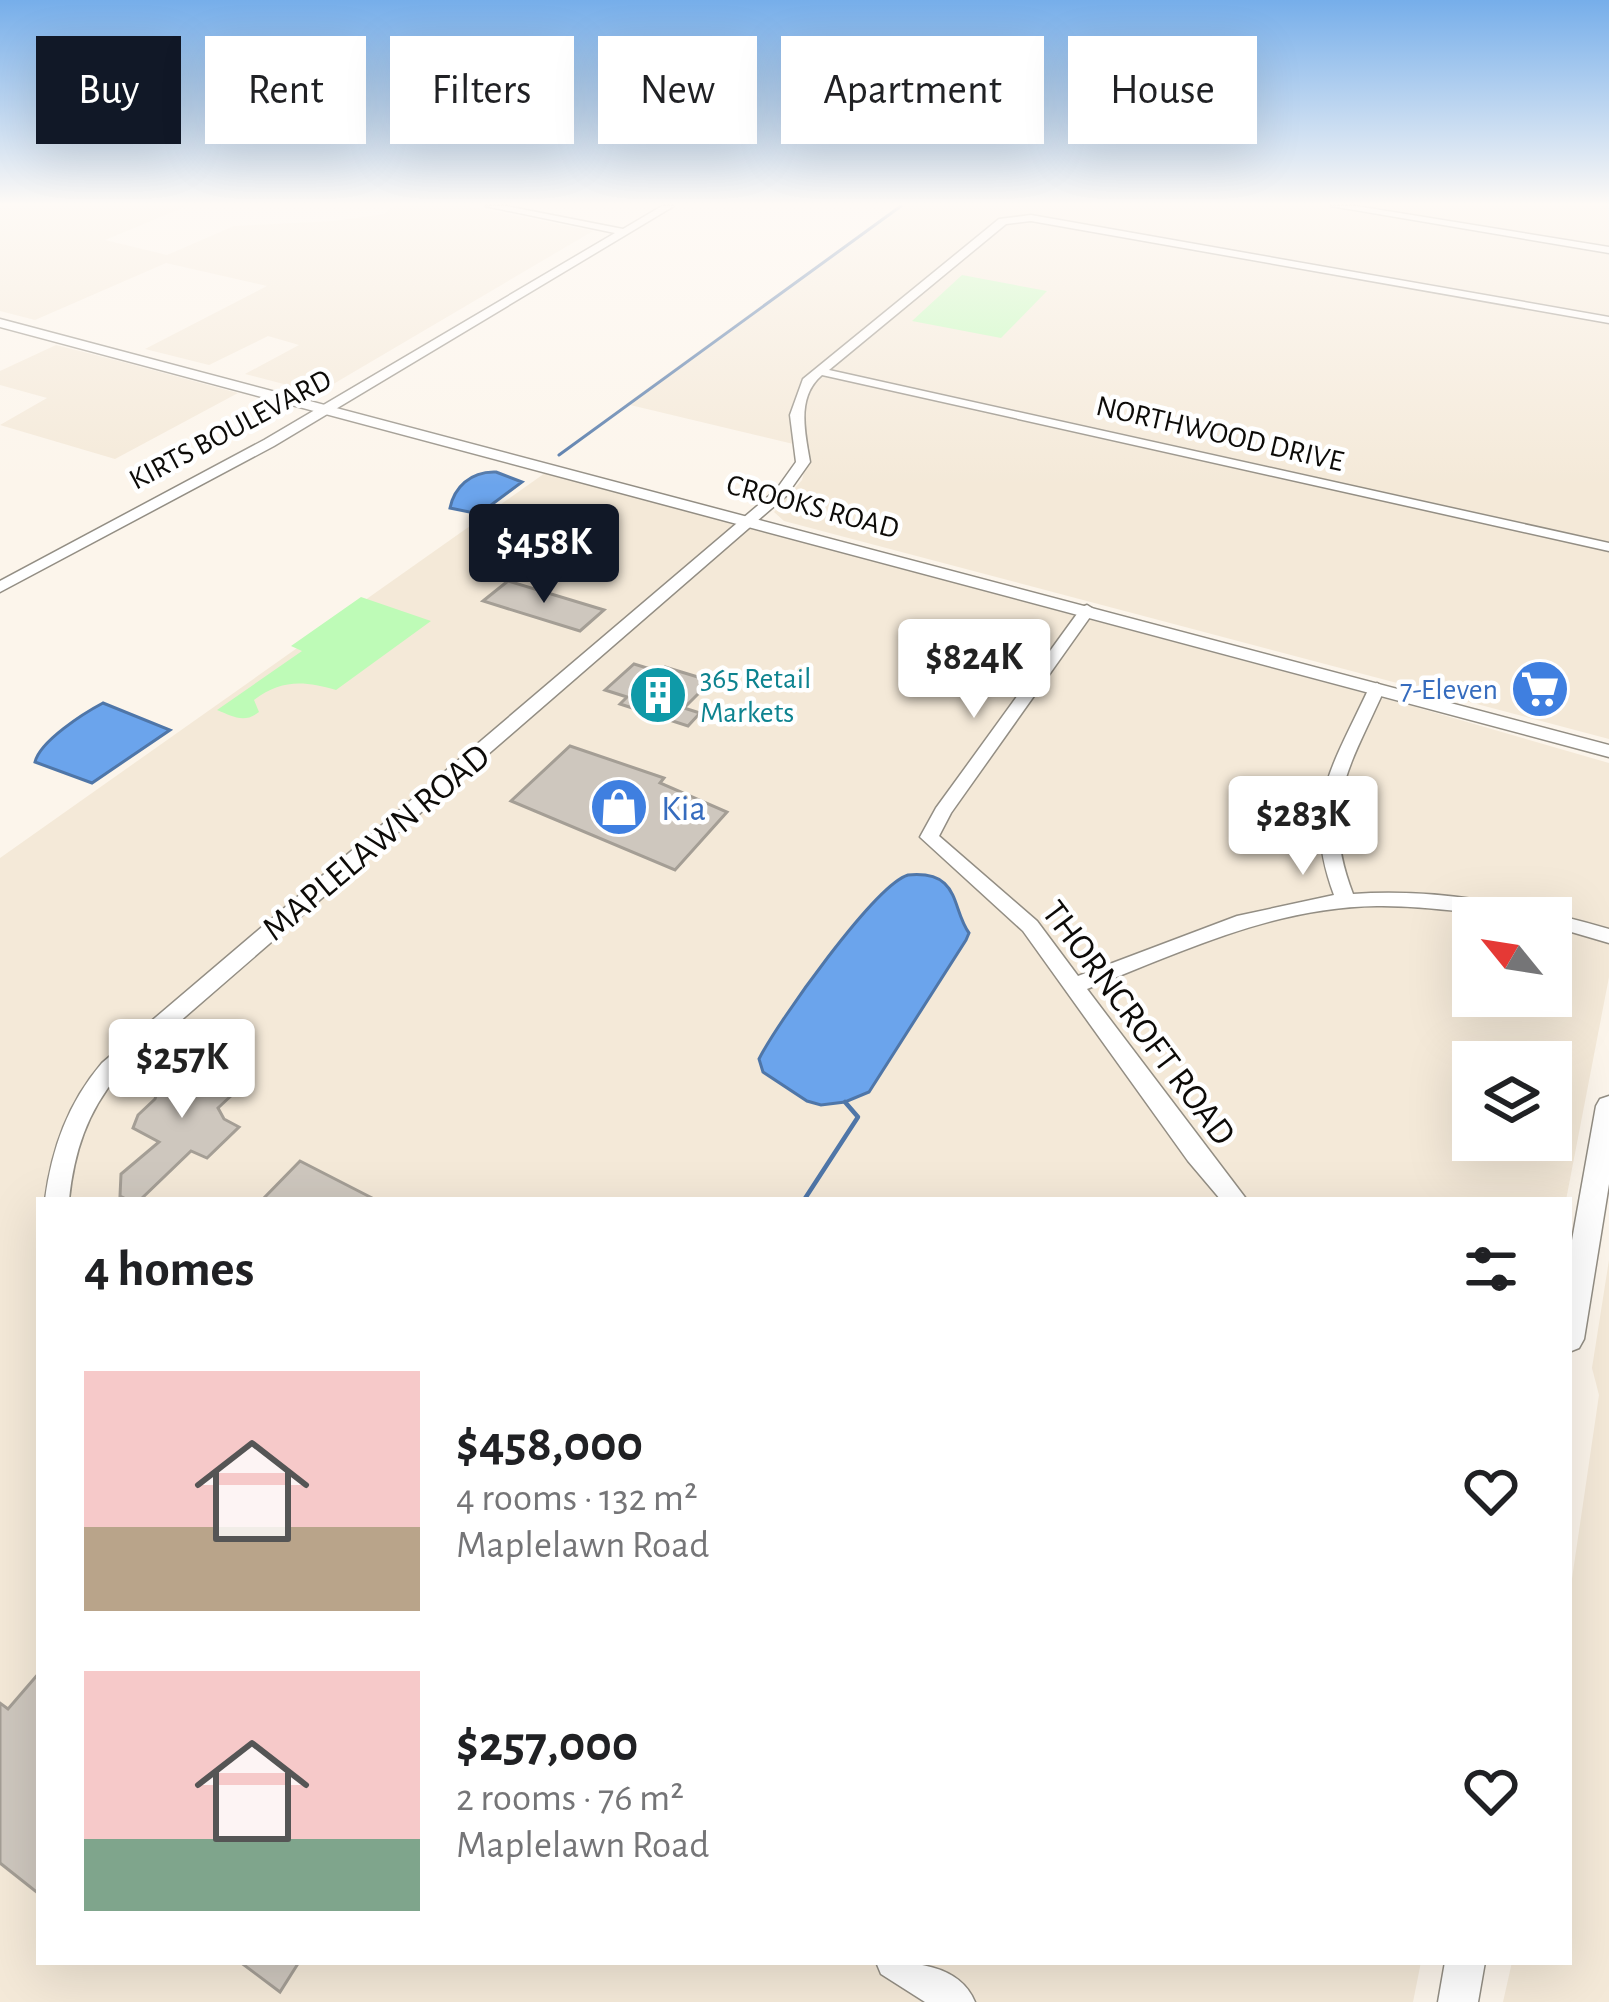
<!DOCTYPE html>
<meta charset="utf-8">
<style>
:root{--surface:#fff;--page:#f6f6f6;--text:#202124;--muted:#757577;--accent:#111827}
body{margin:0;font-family:"Alegreya Sans",sans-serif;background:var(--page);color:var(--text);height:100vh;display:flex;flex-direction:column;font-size:45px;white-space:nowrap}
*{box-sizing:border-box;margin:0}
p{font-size:39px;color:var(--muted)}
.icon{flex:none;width:66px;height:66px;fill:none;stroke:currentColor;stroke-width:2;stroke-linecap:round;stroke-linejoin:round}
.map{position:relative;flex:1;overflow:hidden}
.side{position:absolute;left:36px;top:1197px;width:1536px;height:768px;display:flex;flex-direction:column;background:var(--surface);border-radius:0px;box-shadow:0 12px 48px #0002}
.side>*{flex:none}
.guide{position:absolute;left:36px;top:36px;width:1539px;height:108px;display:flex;gap:24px}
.needle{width:78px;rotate:300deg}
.controls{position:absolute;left:1452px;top:897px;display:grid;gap:24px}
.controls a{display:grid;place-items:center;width:120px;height:120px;border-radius:0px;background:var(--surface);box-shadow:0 12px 48px #0002;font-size:60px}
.price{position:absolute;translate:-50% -102px;padding:0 27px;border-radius:12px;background:#fff;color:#222;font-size:39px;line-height:78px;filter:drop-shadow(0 3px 6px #0008)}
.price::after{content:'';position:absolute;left:50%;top:72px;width:36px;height:27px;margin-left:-18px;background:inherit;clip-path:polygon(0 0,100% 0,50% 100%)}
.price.on{background:var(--accent);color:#fff}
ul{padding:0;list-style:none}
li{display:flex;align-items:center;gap:36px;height:300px;padding:0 48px}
li span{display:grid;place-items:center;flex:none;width:336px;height:240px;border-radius:0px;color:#555}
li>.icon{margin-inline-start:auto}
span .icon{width:144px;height:144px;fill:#fffc;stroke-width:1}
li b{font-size:51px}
h2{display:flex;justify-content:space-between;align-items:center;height:144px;padding:0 48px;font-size:51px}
.chip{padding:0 42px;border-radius:0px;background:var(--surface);box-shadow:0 12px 48px #0002;font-size:42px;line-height:108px}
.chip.on{background:var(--accent);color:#fff}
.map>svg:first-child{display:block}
</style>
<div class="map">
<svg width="1609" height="2002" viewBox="0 0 1609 2002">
<rect width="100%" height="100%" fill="#fcf5eb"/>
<!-- built -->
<path fill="#f4e9d8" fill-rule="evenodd" d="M0 206H187L105 240 167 255 234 226 334 221 384 214 394 206H467L593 231 318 393 245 374 299 345 268 336 209 365 145 349 267 286 166 263 35 320 0 311Z
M898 206H1609V739L784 521 774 512 802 480 810 448 626 404Z
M56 345 123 362 238 393 115 459 0 425 47 398 0 385V371Z
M545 473 1412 706 1609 763V977L1566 1200H39V1962H1421L1413 2002H0V858ZM1473 918H1551V996H1473ZM1473 1062H1551V1140H1473Z
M1609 1260V2002H1503L1512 1962H1569V1599L1599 1395 1592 1368Z"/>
<!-- green -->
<path fill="#befbb7" d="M962 275 1047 291 1001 338 912 321Z
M361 597 431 621 336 690C304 681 282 679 254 700L259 712C244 724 232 716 217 710L302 651 291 646Z"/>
<!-- water -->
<path fill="#6ba4ec" stroke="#4f76a8" stroke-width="3" d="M496 472 522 482 479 514 450 508C454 488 470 471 496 472Z
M103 703 170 730 92 783 35 762C40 741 84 713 103 703Z
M908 875C961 870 951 908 969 933L966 940 869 1092 845 1102 821 1105 807 1101 763 1072 759 1059C777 1023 875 885 908 875Z"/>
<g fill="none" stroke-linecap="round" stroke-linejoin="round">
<!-- stream-far1 -->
<path stroke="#4f76a8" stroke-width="3" d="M559 455 901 206"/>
<!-- stream -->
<path stroke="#4f76a8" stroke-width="4.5" d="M804 1200 858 1117 845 1102"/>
</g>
<!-- building -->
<path fill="#cec7be" stroke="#a49e95" stroke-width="3" d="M508 581 604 610 580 631 483 601Z
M634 664 660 672 665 667 711 681 684 708 700 713 688 726 620 704 627 697 605 690Z
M570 746 664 778 660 783 727 812 675 870 511 801Z
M190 1052H202L200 1057 248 1080 218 1108 224 1119 239 1127 207 1158 191 1151 140 1200H128L120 1196 121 1174 159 1142 133 1128 138 1115 155 1099 162 1078Z
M300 1161 376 1200H262Z
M39 1673V1894L0 1863V1703L8 1709Z
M240 1962H299L280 1992Z"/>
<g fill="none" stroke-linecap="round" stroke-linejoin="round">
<defs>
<path id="minor" d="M485 206H506L623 229 662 206H674L274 446 0 592V581L264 440 615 233Z
M1331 206H1356L1609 247V253Z
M1031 215 1609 317V323L1031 221 1006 224 829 370 1609 543V551L822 375C796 397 805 432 810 462L786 496 118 1075C87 1112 74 1152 69 1200H45C52 1148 68 1103 102 1063L776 490 796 462 790 415 803 379 999 219Z
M1087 605 1095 610 951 813 939 836 1037 921 1078 976 1237 916 1334 895C1301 806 1332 768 1369 688L1377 683 1385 688C1350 767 1319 806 1353 894 1440 888 1525 905 1609 929V943L1551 926V918C1493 918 1435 905 1377 906 1274 907 1181 952 1087 989L1247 1200H1221L1188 1161 1023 931 920 837 936 808 1082 607Z
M876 1962C911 1962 959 1963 975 2002H925L881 1974Z"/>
<path id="major" d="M0 319 1609 745V757L0 327Z
M1609 1096V1184L1584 1339 1579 1348 1569 1352V1257L1596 1106 1600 1099Z
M1445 1962H1485L1478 2002H1438Z"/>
</defs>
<!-- minor casing -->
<use href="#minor" stroke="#938e84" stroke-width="3"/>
<!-- major casing -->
<use href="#major" stroke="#938e84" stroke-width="3"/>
<!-- minor -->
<use href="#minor" fill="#fff" fill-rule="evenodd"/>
<!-- major -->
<use href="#major" fill="#fff" fill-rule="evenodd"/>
</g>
<!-- sky -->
<linearGradient id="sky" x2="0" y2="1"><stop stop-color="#76aeea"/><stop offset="0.42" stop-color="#fefaf6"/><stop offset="1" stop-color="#fefaf6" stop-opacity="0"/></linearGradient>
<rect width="1609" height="486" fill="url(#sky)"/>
<!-- icons -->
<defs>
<symbol id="supermarket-disc" viewBox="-11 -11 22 22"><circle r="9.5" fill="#3f7fe0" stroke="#fff"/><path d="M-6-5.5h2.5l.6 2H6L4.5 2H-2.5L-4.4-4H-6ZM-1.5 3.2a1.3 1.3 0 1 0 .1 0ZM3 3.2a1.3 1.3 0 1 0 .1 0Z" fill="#fff"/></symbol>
<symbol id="building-disc" viewBox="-11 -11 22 22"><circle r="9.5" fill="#0f9aa8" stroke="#fff"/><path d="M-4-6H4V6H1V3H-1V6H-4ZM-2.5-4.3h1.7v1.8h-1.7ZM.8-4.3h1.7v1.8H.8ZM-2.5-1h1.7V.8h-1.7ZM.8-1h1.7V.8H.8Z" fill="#fff"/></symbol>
<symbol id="shop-disc" viewBox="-11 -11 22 22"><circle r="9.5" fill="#3f7fe0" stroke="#fff"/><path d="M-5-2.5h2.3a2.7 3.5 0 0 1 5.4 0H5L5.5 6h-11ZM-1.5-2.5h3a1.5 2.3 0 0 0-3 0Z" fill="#fff"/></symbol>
</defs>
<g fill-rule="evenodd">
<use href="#supermarket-disc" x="1507" y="656" width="66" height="66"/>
<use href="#building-disc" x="625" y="662" width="66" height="66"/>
<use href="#shop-disc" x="586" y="774" width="66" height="66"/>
</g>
<g text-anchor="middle" stroke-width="9" stroke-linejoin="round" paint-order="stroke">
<!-- far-street labels -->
<g font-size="30" fill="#0d0b08" stroke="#fff">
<text transform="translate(230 429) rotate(-28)" y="10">KIRTS BOULEVARD</text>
<text transform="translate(1220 433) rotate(13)" y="10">NORTHWOOD DRIVE</text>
<text transform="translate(813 506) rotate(15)" y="10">CROOKS ROAD</text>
</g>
<!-- far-culture labels -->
<g font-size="30" fill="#0d838f" stroke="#fff" text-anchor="start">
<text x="700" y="688">365 Retail<tspan x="700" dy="34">Markets</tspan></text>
</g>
<!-- far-shop labels -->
<g font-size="30" fill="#366cbe" stroke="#fff" text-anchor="end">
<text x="1498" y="699">7-Eleven</text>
</g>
<!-- shop labels -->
<g font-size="36" fill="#366cbe" stroke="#fff" text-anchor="start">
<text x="661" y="820">Kia</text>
</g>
<!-- street labels -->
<g font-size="36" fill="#0d0b08" stroke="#fff">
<text transform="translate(375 841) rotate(-40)" y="13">MAPLELAWN ROAD</text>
<text transform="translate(1140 1022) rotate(53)" y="13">THORNCROFT ROAD</text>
</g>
</g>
</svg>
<div class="controls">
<a><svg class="needle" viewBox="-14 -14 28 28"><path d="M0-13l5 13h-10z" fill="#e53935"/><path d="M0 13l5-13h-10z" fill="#757577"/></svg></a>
<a><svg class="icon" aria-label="layers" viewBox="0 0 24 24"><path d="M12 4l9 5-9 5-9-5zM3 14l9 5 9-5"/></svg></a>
</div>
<b class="price on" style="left:544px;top:606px">$458K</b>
<b class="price" style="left:974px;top:721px">$824K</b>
<b class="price" style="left:1303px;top:878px">$283K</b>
<b class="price" style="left:182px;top:1121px">$257K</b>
<div class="guide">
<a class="chip on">Buy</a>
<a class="chip">Rent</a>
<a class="chip">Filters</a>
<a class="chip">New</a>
<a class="chip">Apartment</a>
<a class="chip">House</a>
</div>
<section class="side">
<h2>4 homes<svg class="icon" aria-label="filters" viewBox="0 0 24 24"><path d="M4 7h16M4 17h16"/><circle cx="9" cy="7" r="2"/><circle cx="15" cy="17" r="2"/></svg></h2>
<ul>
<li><span style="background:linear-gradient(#f6c9c9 65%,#b9a48a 0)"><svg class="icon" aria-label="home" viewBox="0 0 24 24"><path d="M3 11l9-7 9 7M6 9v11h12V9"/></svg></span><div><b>$458,000</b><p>4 rooms · 132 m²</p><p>Maplelawn Road</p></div><svg class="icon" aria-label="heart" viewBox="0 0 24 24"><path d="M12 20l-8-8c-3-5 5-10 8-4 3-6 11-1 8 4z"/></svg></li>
<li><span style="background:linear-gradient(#f6c9c9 70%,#7fa58c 0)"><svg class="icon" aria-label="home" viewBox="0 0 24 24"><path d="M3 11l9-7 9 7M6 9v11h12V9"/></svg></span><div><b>$257,000</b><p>2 rooms · 76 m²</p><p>Maplelawn Road</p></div><svg class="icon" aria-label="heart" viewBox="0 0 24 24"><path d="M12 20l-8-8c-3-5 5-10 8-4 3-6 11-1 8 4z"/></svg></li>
</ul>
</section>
</div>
